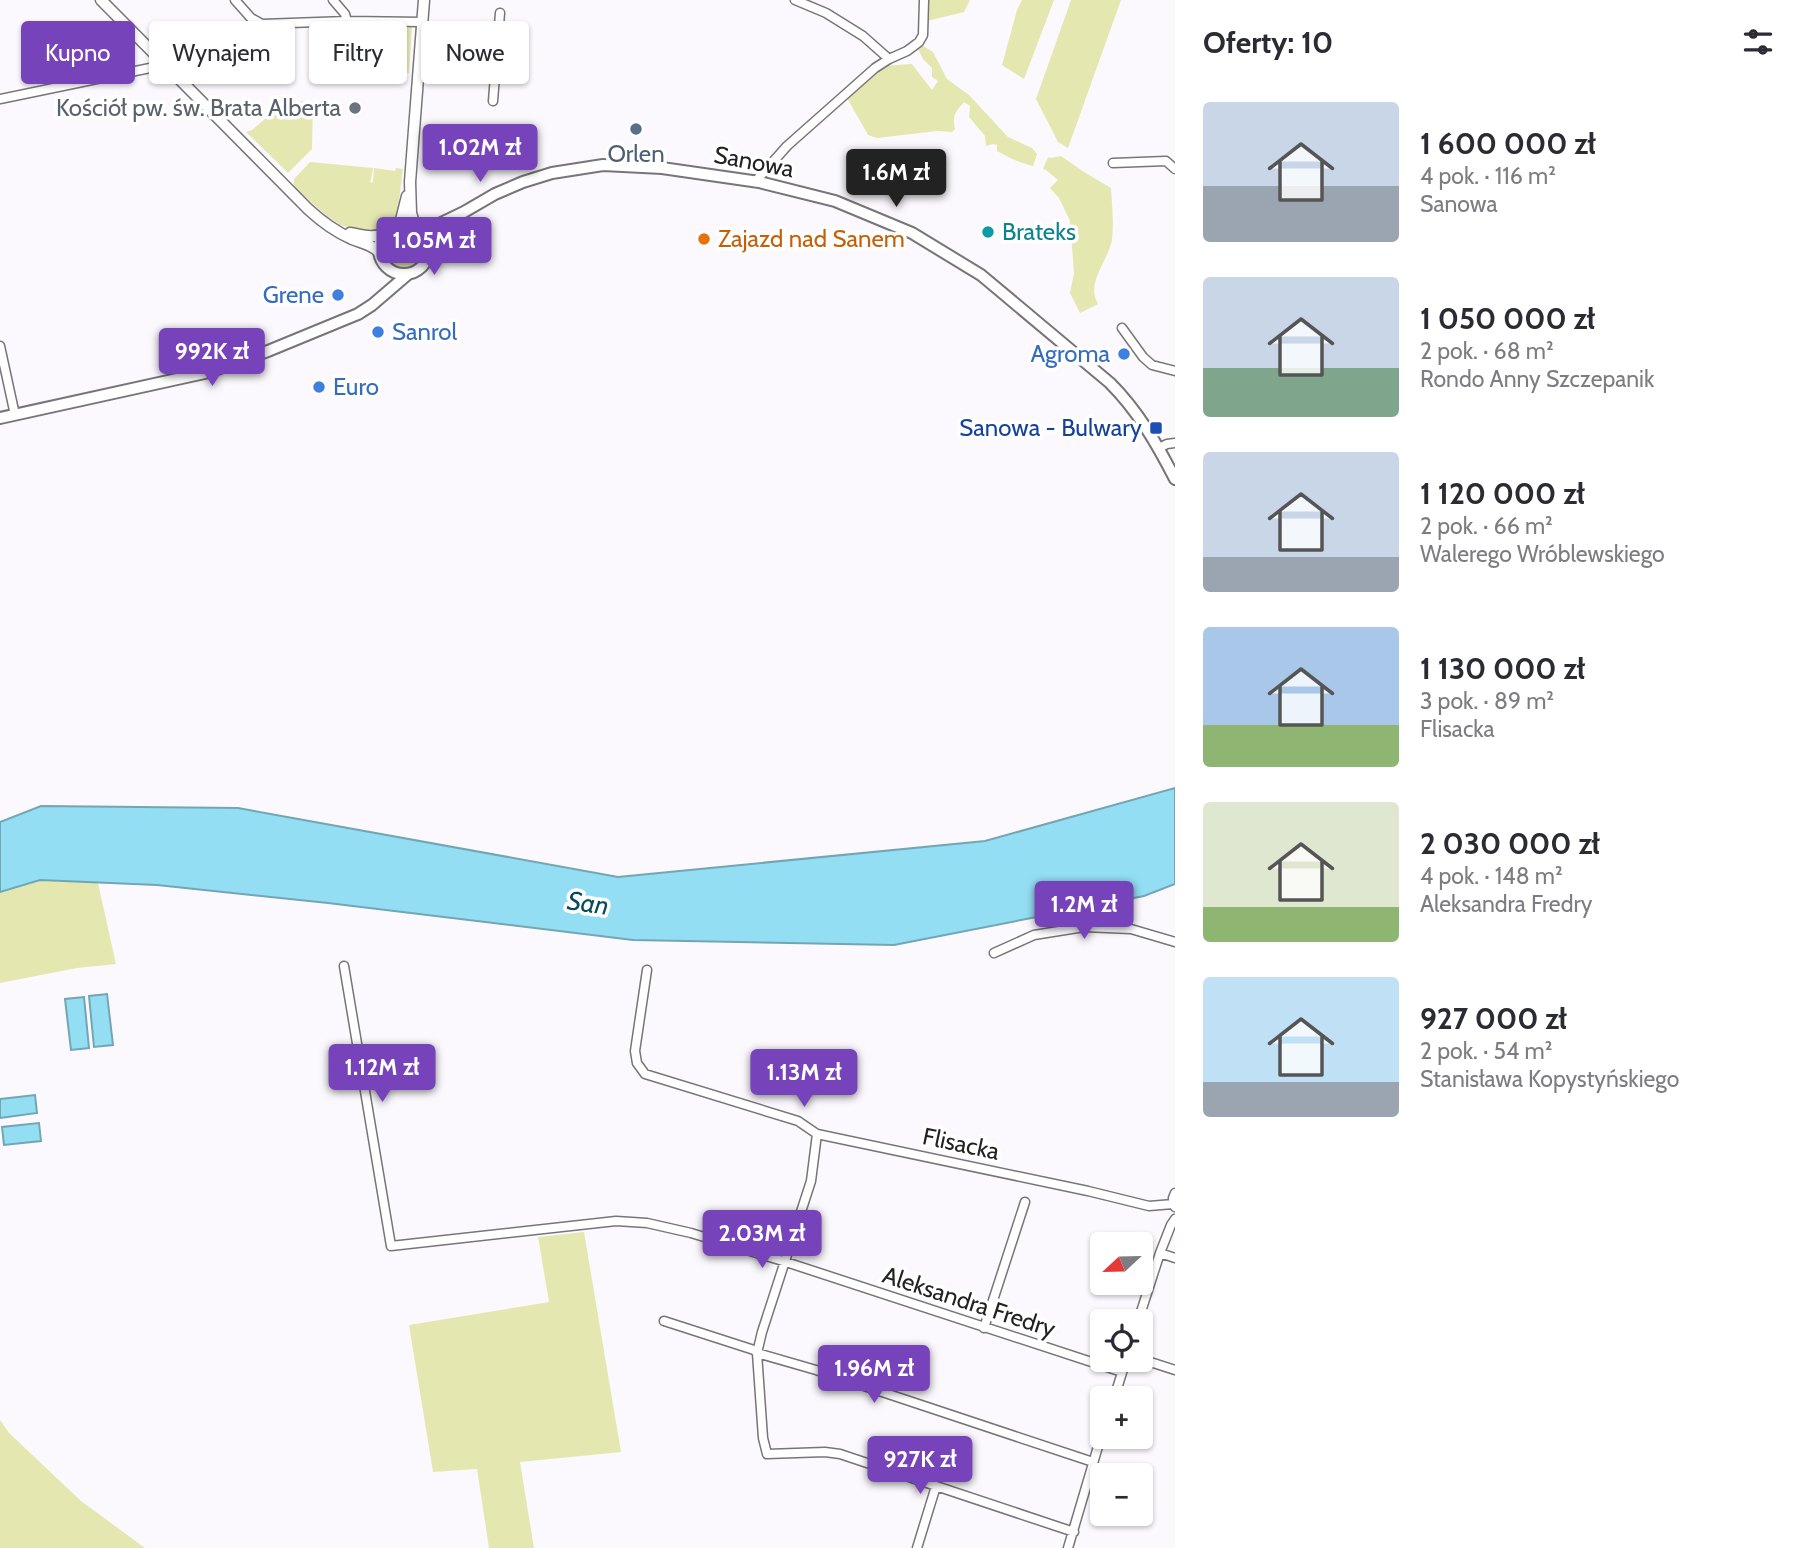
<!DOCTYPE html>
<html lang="pl">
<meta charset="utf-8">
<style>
:root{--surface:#fff;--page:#f7f7f7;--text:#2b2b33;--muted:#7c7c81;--accent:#7743ba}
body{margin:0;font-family:Cabin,sans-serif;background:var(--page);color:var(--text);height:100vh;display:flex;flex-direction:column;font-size:26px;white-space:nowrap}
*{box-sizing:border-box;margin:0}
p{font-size:23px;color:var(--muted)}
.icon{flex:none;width:38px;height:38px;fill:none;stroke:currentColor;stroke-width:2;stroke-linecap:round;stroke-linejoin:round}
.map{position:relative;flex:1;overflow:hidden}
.side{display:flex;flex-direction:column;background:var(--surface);width:630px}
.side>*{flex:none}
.banner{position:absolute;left:21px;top:21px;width:665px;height:63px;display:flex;gap:14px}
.needle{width:46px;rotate:248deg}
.tools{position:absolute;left:1090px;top:1232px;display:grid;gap:14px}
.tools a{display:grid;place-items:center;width:63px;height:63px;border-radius:7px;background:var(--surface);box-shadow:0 2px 5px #0004;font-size:35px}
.price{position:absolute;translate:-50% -60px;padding:0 16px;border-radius:7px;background:var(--accent);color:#fff;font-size:23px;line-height:46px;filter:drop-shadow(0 2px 4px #0008)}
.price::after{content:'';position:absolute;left:50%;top:42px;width:21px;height:16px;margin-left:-10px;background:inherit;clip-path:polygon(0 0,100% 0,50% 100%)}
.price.current{background:#222;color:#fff}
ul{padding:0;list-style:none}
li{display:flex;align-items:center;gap:21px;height:175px;padding:0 28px}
li span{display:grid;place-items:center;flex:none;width:196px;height:140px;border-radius:7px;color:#555}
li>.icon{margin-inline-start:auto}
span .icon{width:84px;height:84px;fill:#fffc;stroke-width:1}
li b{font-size:30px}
h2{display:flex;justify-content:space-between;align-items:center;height:84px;padding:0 28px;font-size:30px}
.chip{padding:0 24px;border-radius:7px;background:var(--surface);box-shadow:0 2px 5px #0004;font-size:24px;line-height:63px}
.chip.current{background:var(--accent);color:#fff}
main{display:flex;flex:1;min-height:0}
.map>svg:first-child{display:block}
</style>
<main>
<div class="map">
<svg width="1175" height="1548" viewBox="0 0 1175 1548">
<rect width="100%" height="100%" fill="#fbf9fd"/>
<!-- green -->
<path fill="#e4e8b0" d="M928 0H970L964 12 927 21Z
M1022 0H1054L1024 79 1002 65 1017 10Z
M1071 0H1121L1068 148 1058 142 1036 99Z
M412 27 409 73H353V28Z
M920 44 933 52 947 79 969 95 1008 137 1032 148 1037 154 1033 166C1019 163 1010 158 997 151V145L993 144 986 146 985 136 969 117 970 106 964 102C955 112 952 116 955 129L952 132 937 131 877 138 868 135 847 98 883 66 912 64 932 90 938 81 932 77V68L923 59 918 49Z
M313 101 312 149 288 173 246 132 252 130 285 102Z
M1061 156 1084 172 1111 188C1112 205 1114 223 1112 239 1109 261 1085 282 1098 304L1080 313 1070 293 1074 273 1070 221 1059 198 1050 188 1058 180 1046 170 1043 169 1048 157 1051 158Z
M310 162 373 168 371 180 370 181 371 183 373 182 374 168 395 171 396 168 403 169 397 217 387 222 379 231 374 232 355 229 340 225 327 216 294 187V179Z
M384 249a20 20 0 1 1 40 0a20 20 0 1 1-40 0Z
M40 880 98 883 116 964 77 968 0 983V892Z
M584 1232 621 1452 520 1462 534 1548H489L477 1469 433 1472 409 1325 549 1302 538 1237Z
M0 1420 9 1433 81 1501 145 1548H0Z"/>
<!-- water -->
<path fill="#94def4" stroke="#72a6b5" stroke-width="2" d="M1175 788V884L1144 896 894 945 633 940 328 903 157 885 40 880 0 892V822L41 806 238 808 618 877 985 841Z
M107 994 113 1045 94 1047 89 996Z
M84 997 89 1048 71 1050 65 999Z
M35 1095 37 1113 0 1118V1099Z
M39 1123 41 1141 4 1145 2 1127Z"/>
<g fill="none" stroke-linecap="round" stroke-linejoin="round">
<defs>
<path id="minor" d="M235 0 251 18 262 24 347 21 422 22
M333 0 345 14 347 21
M795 0 826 13 863 36 889 59
M421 31 498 36
M0 99 150 68 163 62
M493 101 500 13
M1113 163 1166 161 1175 169
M755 182 787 146 875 68 889 59 907 51 919 42 923 35 924 0
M1122 328 1143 357 1152 365 1175 371
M0 346 15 415
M1159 448 1167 444 1175 443
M994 953 1034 935 1084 927 1131 929 1175 942
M344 966 391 1246 616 1221 647 1223 691 1233 786 1262 1122 1372
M647 970 635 1051 637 1063 645 1074 798 1121 817 1134 1088 1191 1149 1206 1173 1204 1175 1207
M817 1134 811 1181 762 1332 757 1353 763 1438 767 1454 825 1452 840 1454 1074 1532
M1173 1204V1198L1175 1193
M1160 1253 1175 1258
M664 1321 754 1350 757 1353 816 1370 1093 1462
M1138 1321 1160 1253 1171 1225 1175 1219
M984 1328 1025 1202
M1141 1359 1175 1370
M1114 1398 1126 1360
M917 1548 936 1486
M1068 1548 1102 1433"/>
<path id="tertiary" d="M101 0 308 209C321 221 336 232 352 239 362 243 371 244 379 252
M397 225 401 220 407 196
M415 226 411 213 410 182 424 0
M350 233C363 235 372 239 385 233"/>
<path id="secondary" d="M379 249a25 25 0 1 1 50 0a25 25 0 1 1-50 0Z
M420 230 433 227 464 212 495 194 523 182 552 173 603 165 662 168 759 182 835 201 912 233 981 275 1110 383C1138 411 1157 444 1175 479
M0 418 209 372 268 351 358 314 372 305 407 275"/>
</defs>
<!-- minor casing -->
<use href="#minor" stroke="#777578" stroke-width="11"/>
<!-- tertiary casing -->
<use href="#tertiary" stroke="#777578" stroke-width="13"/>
<!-- secondary casing -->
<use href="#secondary" stroke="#777578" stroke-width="14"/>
<!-- minor -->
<use href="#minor" stroke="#fff" stroke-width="8"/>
<!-- tertiary -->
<use href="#tertiary" stroke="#fff" stroke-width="10"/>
<!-- secondary -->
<use href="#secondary" stroke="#fff" stroke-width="10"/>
</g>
<!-- markers -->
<circle fill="#6b7280" stroke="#fff" stroke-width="2.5" cx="355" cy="108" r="7"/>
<circle fill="#5c6f8a" stroke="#fff" stroke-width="2.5" cx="636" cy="129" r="7"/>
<circle fill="#0f9aa8" stroke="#fff" stroke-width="2.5" cx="988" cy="232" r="7"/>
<circle fill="#e8710a" stroke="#fff" stroke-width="2.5" cx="704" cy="239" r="7"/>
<g fill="#3f7fe0" stroke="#fff" stroke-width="2.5">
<circle cx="338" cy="295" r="7"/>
<circle cx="378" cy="332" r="7"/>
<circle cx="1124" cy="354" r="7"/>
<circle cx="319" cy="387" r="7"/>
</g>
<rect fill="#1a4fb4" stroke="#fff" stroke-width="2.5" x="1149" y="421" width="14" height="14" rx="3.5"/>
<g text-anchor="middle" stroke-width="7" stroke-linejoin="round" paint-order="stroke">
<!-- worship labels -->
<g font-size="24" fill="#5b616d" stroke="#fff" text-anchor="end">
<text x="341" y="116">Kościół pw. św. Brata Alberta</text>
</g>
<!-- service labels -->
<g font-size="24" fill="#4e5e75" stroke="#fff">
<text x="636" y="162">Orlen</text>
</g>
<!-- street labels -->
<g font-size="24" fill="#222223" stroke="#fff">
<text transform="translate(754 162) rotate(11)" y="8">Sanowa</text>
<text transform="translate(961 1144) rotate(12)" y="8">Flisacka</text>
<text transform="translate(969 1302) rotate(18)" y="8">Aleksandra Fredry</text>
</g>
<!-- culture labels -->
<g font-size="24" fill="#0d838f" stroke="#fff" text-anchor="start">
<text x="1002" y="240">Brateks</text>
</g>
<!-- food labels -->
<g font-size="24" fill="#c56008" stroke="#fff" text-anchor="start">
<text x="718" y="247">Zajazd nad Sanem</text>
</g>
<!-- shop labels -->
<g font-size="24" fill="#366cbe" stroke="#fff" text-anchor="end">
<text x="324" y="303">Grene</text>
<text x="392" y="340" text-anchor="start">Sanrol</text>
<text x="1110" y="362">Agroma</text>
<text x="333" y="395" text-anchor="start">Euro</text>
</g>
<!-- transit labels -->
<g font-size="24" fill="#164399" stroke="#fff" text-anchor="end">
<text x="1142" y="436">Sanowa - Bulwary</text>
</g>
<!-- water labels -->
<g font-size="26" font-style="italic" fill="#084b5a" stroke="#fff">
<text transform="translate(588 903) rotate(8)" y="9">San</text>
</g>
</g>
</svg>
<div class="tools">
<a><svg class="needle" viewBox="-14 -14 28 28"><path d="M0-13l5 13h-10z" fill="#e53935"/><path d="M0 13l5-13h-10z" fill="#7c7c81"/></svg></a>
<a><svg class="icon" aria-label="locate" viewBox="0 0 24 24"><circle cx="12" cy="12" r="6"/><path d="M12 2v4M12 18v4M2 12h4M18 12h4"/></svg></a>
<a>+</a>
<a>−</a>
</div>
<b class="price" style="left:480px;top:184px">1.02M zł</b>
<b class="price current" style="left:896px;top:209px">1.6M zł</b>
<b class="price" style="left:434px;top:277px">1.05M zł</b>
<b class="price" style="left:212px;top:388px">992K zł</b>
<b class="price" style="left:1084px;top:941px">1.2M zł</b>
<b class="price" style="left:382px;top:1104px">1.12M zł</b>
<b class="price" style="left:804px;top:1109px">1.13M zł</b>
<b class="price" style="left:762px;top:1270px">2.03M zł</b>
<b class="price" style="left:874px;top:1405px">1.96M zł</b>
<b class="price" style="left:920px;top:1496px">927K zł</b>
<div class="banner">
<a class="chip current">Kupno</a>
<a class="chip">Wynajem</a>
<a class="chip">Filtry</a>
<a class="chip">Nowe</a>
</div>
</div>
<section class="side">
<h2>Oferty: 10<svg class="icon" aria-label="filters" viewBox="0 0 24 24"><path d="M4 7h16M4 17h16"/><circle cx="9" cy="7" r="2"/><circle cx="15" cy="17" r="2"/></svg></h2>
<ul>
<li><span style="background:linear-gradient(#c9d6e8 60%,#9aa5b1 0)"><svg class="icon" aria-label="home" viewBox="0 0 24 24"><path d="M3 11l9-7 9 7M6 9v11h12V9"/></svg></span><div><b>1 600 000 zł</b><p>4 pok. · 116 m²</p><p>Sanowa</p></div></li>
<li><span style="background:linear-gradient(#c9d6e8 65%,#7fa58c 0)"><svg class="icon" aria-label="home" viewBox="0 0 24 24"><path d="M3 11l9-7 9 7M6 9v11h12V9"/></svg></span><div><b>1 050 000 zł</b><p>2 pok. · 68 m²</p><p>Rondo Anny Szczepanik</p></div></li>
<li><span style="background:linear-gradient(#c9d6e8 75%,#9aa5b1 0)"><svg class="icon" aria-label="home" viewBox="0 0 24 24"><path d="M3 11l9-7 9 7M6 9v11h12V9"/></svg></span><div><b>1 120 000 zł</b><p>2 pok. · 66 m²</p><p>Walerego Wróblewskiego</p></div></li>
<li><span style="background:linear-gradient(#a9c7e8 70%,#8fb573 0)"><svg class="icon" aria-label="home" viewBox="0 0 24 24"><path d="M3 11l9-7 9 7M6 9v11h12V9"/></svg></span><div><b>1 130 000 zł</b><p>3 pok. · 89 m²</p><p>Flisacka</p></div></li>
<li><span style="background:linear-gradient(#dfe7d0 75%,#8fb573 0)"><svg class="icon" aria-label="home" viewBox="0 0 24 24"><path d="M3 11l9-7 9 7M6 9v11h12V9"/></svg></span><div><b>2 030 000 zł</b><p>4 pok. · 148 m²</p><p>Aleksandra Fredry</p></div></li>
<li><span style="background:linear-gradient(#bfe0f5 75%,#9aa5b1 0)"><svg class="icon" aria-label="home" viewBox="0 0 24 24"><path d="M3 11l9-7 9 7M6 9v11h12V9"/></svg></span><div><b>927 000 zł</b><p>2 pok. · 54 m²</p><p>Stanisława Kopystyńskiego</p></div></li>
</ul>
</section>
</main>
